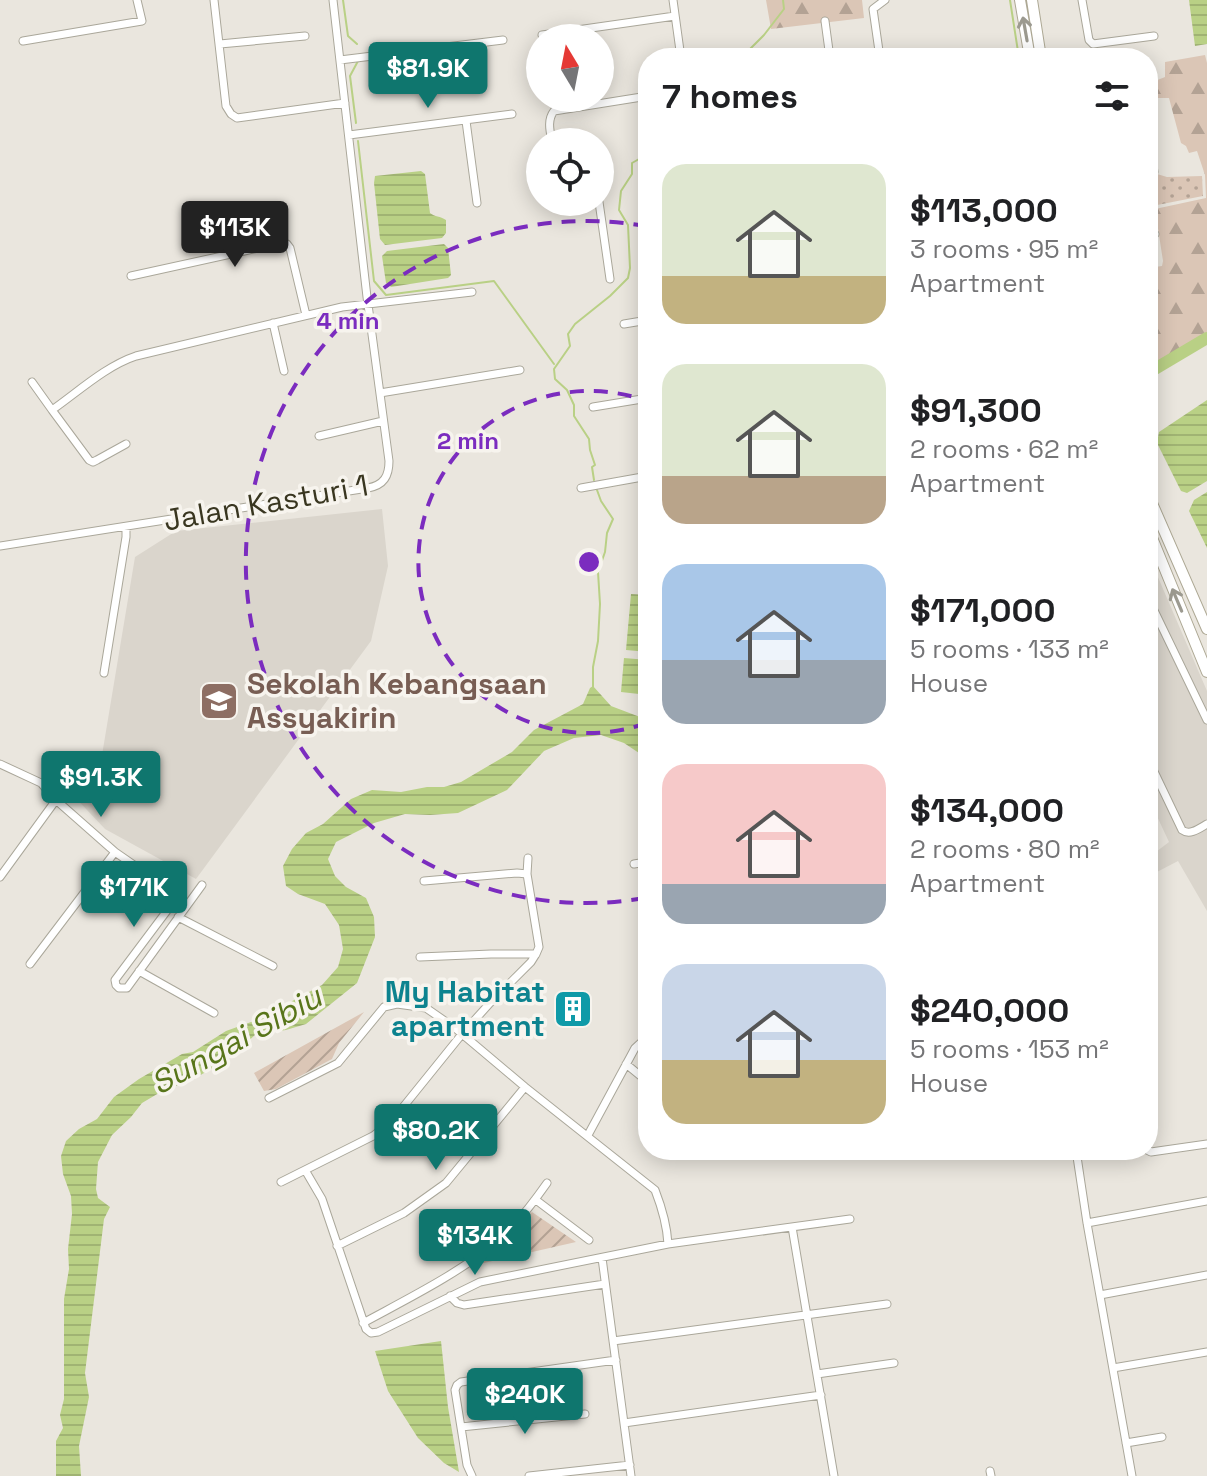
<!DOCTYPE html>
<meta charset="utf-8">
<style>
:root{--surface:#fff;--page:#f2f2f2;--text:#202124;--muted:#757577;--accent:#0f766e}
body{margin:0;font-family:"Space Grotesk",sans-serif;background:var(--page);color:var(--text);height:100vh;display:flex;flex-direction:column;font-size:30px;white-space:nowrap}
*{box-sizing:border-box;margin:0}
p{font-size:26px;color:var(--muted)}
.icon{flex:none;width:44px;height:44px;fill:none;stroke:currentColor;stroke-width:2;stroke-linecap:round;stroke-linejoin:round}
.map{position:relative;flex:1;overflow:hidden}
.details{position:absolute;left:638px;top:48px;width:520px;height:1112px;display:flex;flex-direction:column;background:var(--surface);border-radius:32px;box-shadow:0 4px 20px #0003}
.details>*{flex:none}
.needle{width:52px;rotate:350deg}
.fabs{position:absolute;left:526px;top:24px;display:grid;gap:16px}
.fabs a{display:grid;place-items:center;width:88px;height:88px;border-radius:50%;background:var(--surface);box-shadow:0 4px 20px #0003;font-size:40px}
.price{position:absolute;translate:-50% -68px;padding:0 18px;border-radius:8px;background:var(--accent);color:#fff;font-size:26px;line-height:52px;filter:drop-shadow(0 2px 4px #0008)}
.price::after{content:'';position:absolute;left:50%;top:48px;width:24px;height:18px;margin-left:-12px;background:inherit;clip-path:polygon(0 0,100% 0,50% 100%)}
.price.active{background:#222;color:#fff}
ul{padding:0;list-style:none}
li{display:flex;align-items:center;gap:24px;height:200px;padding:0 24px}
li span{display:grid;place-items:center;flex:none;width:224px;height:160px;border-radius:24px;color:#555}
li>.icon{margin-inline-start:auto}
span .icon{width:96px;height:96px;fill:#fffc;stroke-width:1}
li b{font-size:34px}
h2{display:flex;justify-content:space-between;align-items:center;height:96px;padding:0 24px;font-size:34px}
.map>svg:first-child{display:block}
</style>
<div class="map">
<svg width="1207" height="1476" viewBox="0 0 1207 1476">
<defs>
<pattern id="grass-dots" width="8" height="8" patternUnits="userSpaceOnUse" patternTransform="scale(2)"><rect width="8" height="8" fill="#dbc6b6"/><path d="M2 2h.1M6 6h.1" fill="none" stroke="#b3a294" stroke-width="1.8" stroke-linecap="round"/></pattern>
<pattern id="forest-firs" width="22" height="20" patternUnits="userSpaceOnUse" patternTransform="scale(2)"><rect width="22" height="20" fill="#dbc6b6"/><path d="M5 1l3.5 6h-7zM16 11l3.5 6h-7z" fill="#b3a294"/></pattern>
<pattern id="garden-furrows" width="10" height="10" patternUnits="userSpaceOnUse" patternTransform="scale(2)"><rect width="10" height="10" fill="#dbc6b6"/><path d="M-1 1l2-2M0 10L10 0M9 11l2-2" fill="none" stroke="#b3a294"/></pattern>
<pattern id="water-rules" width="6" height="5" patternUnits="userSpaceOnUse" patternTransform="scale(2)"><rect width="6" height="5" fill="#b9d085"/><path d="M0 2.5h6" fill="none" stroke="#a0b373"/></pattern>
</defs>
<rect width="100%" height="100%" fill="#eae6de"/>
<!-- built -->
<path fill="#dad5cc" d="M382 509 388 566 371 641 196 879 105 829 51 772 101 761 135 557 176 531Z
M1148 554 1207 691V911L1178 861 1155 873 1148 858 1169 842 1148 797Z"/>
<!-- grass -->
<path fill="url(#grass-dots)" d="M1157 174 1167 177 1202 176 1203 196 1152 206 1148 175Z"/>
<!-- forest -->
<path fill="url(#forest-firs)" d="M766 0H862L864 18 771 29Z
M1205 55 1207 63V333L1148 369V268L1162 266 1163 261 1155 209 1206 198 1205 175 1197 151 1189 153 1186 146 1181 143 1169 98H1152L1150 83 1165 77V62Z"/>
<!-- garden -->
<path fill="url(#garden-furrows)" d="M364 1012 339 1043 332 1059 276 1089 264 1091 254 1073Z
M532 1212 576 1242 475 1265Z"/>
<!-- water -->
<path fill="url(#water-rules)" d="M1189 0H1207V44L1195 46Z
M421 171 425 174 430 213C435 217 440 216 446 220V233L442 238 385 245 380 239 374 183 375 176Z
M444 244 448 248 451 275 448 278 391 287 386 283 382 256 387 251Z
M1207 400V481L1187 493 1181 491 1157 443 1159 432Z
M1207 492V548L1189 511 1194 500Z
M631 594 648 595V652L626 650Z
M624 658 648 660V695L621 692Z
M593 686 611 706 640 717 648 723V759L624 743 601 735 574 738 544 751 507 790 458 813 430 815 405 814 374 823 336 842 328 859 335 876 346 887 366 898 374 917 375 937 357 983 306 1024 286 1030 256 1034 243 1046 231 1047 225 1062 187 1082 164 1090 142 1103 131 1117 112 1135 98 1162 96 1189 98 1198 110 1207 104 1219 85 1373 89 1397 79 1446 81 1476H56V1441L63 1428 60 1415 64 1399V1299L69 1269 68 1249 72 1214 71 1196 63 1174 61 1156 66 1141 79 1129 97 1119 114 1097 139 1079 182 1054 193 1052 226 1031 257 1020 322 985 338 967 343 949 339 925 325 904 298 894 286 886 283 866 292 849 306 833 323 824 351 799 372 790 401 792 427 787H444L461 782 512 752 534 730 583 704 590 688Z
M441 1341 448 1407 459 1472 444 1463 418 1438 388 1391 375 1351Z"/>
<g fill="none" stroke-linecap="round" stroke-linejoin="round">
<!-- stream -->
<path stroke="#b9d085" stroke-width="2" d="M343 0 348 36 357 44
M1010 0 1019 58
M745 58 749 50 764 35 784 9 783 0
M356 123 350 76 358 61
M358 141 374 281 386 295 494 281 554 364
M594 480 592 467 595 465 590 450 589 439 574 416V405L567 390 555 379 554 369 570 346 568 334 575 324 610 296 628 278 630 268 628 225 619 210 621 191 632 174V163L648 154
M593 688V667L598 641 600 604 598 572 605 552 607 533 613 519 601 501 597 490"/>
<!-- river -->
<path stroke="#b9d085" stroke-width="12" d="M1148 373 1207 338"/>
<defs>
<path id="street" d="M214 0 226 106 231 114 237 118 345 103
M673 0 681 58
M1082 0 1089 40 1093 44 1154 36
M825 21 830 58
M542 35 675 16
M23 41 142 21 137 0
M220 44 305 36
M880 58 873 9 885 0
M340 60 503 40
M466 121 477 203
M1148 134 1154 172
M349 135 512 114
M552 142C550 131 547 120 554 111L648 96
M599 202 610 279
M1148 235 1155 234
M131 276 281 243 287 244 290 248 306 315
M273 323 284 371
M624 324 648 320
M32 382 52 410
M380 393 520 370
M593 407 648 398
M319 436 383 421
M126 444 97 460 93 462 89 460 52 410C79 391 106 366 136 356L342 307 472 292
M581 488 648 476
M0 546 368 488C384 485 389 476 389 461L367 297 333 0
M1148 598 1207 720
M104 673 126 537V527
M1148 759 1182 830C1190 836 1200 828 1207 824
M0 764 41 783 56 800 115 852 180 897
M528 858 527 874 539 947 536 954 531 962 490 1003 462 1034 391 1122 373 1136 305 1170 322 1199 366 1329 371 1333 378 1332 480 1282 668 1244 850 1219
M634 864 640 863 648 868
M0 877 56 800
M424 881 517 873 527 874
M178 896 115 980 116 985 119 988H127L202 885
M178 917 273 966
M420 957 491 954H536
M30 964 115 852
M139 971 214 1013
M626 1064 648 1082
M269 1098 338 1063 384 1007 397 1004 426 1008 455 1028 525 1087 655 1190C662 1208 667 1225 668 1244
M588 1135 635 1048 648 1036
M1076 1150 1087 1223 1132 1476
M1147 1150 1151 1152 1207 1144
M1076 1155 1095 1150
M281 1182 305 1170
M536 1200 589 1240
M1087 1223 1207 1201
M792 1227 834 1476
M337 1246 404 1213 446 1183 525 1087
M602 1258 631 1476
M1100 1295 1207 1275
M450 1296 457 1303 464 1305 605 1284
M363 1323C409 1298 458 1274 499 1240 517 1224 533 1203 547 1183
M613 1341 887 1304
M1113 1368 1207 1352
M817 1374 894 1363
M624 1423 821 1395
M461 1427 585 1414
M1126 1443 1162 1437
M990 1471 991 1476
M472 1476 467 1465 455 1390 457 1385 461 1382 616 1360
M529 1476 630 1465"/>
<path id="secondary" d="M1020 0 1030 58
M1032 0 1041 58
M1148 494 1207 629
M1148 528 1207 672"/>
</defs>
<!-- street casing -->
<use href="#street" stroke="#aaa79a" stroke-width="9"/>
<!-- secondary casing -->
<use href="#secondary" stroke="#ada894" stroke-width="12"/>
<!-- street -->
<use href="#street" stroke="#fff" stroke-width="7"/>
<!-- secondary -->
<use href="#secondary" stroke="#fff" stroke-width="10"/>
</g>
<!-- one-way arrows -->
<defs><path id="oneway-shaft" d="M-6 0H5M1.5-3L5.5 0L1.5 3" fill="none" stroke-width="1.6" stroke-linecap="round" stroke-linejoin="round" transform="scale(2)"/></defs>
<g stroke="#9c9a90">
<use href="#oneway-shaft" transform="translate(1025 29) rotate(-100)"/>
<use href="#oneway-shaft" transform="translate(1177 600) rotate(-113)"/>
</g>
<!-- distance rings -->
<g fill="none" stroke="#7b2cbf" stroke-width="4" stroke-dasharray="14 10">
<path d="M647 723A171 171 0 1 1 647 401"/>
<path d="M645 898A341 341 0 1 1 645 226"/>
</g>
<!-- icons -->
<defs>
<symbol id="school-square" viewBox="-11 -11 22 22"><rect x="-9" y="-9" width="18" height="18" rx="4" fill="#8d6e63" stroke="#f7f4ee"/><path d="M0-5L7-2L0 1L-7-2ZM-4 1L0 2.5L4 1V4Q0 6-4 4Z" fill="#fff"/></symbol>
<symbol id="building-square" viewBox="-11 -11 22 22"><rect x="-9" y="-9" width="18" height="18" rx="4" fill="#0f9aa8" stroke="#f7f4ee"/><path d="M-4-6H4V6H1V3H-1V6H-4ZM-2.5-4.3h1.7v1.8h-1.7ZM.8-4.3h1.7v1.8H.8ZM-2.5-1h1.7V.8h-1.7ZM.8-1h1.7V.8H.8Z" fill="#fff"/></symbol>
</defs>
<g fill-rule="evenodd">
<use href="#school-square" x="197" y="679" width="44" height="44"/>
<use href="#building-square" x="551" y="987" width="44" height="44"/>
</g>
<g text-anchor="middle" stroke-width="7" stroke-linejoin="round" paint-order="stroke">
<!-- street labels -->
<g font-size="30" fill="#393620" stroke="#f7f4ee">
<text transform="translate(266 503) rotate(-10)" y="10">Jalan Kasturi 1</text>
</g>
<!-- education labels -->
<g font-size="30" font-weight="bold" fill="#785e54" stroke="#f7f4ee" text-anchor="start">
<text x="247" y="694">Sekolah Kebangsaan<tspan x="247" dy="34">Assyakirin</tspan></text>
</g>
<!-- culture labels -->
<g font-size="30" font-weight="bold" fill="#0d838f" stroke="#f7f4ee" text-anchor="end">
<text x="545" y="1002">My Habitat<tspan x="545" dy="34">apartment</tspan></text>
</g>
<!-- water labels -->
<g font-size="32" font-style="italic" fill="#58751a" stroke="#f7f4ee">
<text transform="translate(236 1040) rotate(-29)" y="11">Sungai Sibiu</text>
</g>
</g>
<circle cx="589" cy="562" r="12" fill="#7b2cbf" stroke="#f7f4ee" stroke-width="4"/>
<g font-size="24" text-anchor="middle" font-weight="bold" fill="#7b2cbf" stroke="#f7f4ee" stroke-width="7" stroke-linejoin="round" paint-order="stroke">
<text x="348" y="329">4 min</text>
<text x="468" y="449">2 min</text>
</g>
</svg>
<div class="fabs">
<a><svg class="needle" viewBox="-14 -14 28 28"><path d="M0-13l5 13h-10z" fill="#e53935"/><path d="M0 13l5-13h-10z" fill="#757577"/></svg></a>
<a><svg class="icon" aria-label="locate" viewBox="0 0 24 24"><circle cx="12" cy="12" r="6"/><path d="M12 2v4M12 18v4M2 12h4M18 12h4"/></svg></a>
</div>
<b class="price" style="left:428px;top:110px">$81.9K</b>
<b class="price active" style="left:235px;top:269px">$113K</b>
<b class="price" style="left:101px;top:819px">$91.3K</b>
<b class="price" style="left:134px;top:929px">$171K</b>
<b class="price" style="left:436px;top:1172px">$80.2K</b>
<b class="price" style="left:475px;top:1277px">$134K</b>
<b class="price" style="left:525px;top:1436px">$240K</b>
<section class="details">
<h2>7 homes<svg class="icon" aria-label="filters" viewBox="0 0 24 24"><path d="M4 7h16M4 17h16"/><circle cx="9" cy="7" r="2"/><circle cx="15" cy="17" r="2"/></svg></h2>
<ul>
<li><span style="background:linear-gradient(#dfe7d0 70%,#c2b280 0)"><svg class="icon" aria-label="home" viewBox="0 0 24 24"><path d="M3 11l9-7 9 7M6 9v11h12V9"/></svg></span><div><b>$113,000</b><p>3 rooms · 95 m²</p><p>Apartment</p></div></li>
<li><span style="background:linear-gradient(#dfe7d0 70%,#b9a48a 0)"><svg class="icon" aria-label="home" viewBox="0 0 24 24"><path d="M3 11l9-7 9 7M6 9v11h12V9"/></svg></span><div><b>$91,300</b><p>2 rooms · 62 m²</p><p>Apartment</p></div></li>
<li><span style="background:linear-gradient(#a9c7e8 60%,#9aa5b1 0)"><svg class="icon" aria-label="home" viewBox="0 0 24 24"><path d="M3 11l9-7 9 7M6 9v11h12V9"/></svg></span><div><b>$171,000</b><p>5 rooms · 133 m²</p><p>House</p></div></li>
<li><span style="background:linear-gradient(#f6c9c9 75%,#9aa5b1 0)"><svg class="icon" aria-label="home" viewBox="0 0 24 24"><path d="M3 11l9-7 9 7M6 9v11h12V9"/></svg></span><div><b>$134,000</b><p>2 rooms · 80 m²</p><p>Apartment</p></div></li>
<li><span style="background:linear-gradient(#c9d6e8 60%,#c2b280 0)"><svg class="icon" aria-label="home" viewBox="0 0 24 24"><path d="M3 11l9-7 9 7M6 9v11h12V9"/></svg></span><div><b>$240,000</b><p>5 rooms · 153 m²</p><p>House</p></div></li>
</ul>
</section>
</div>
